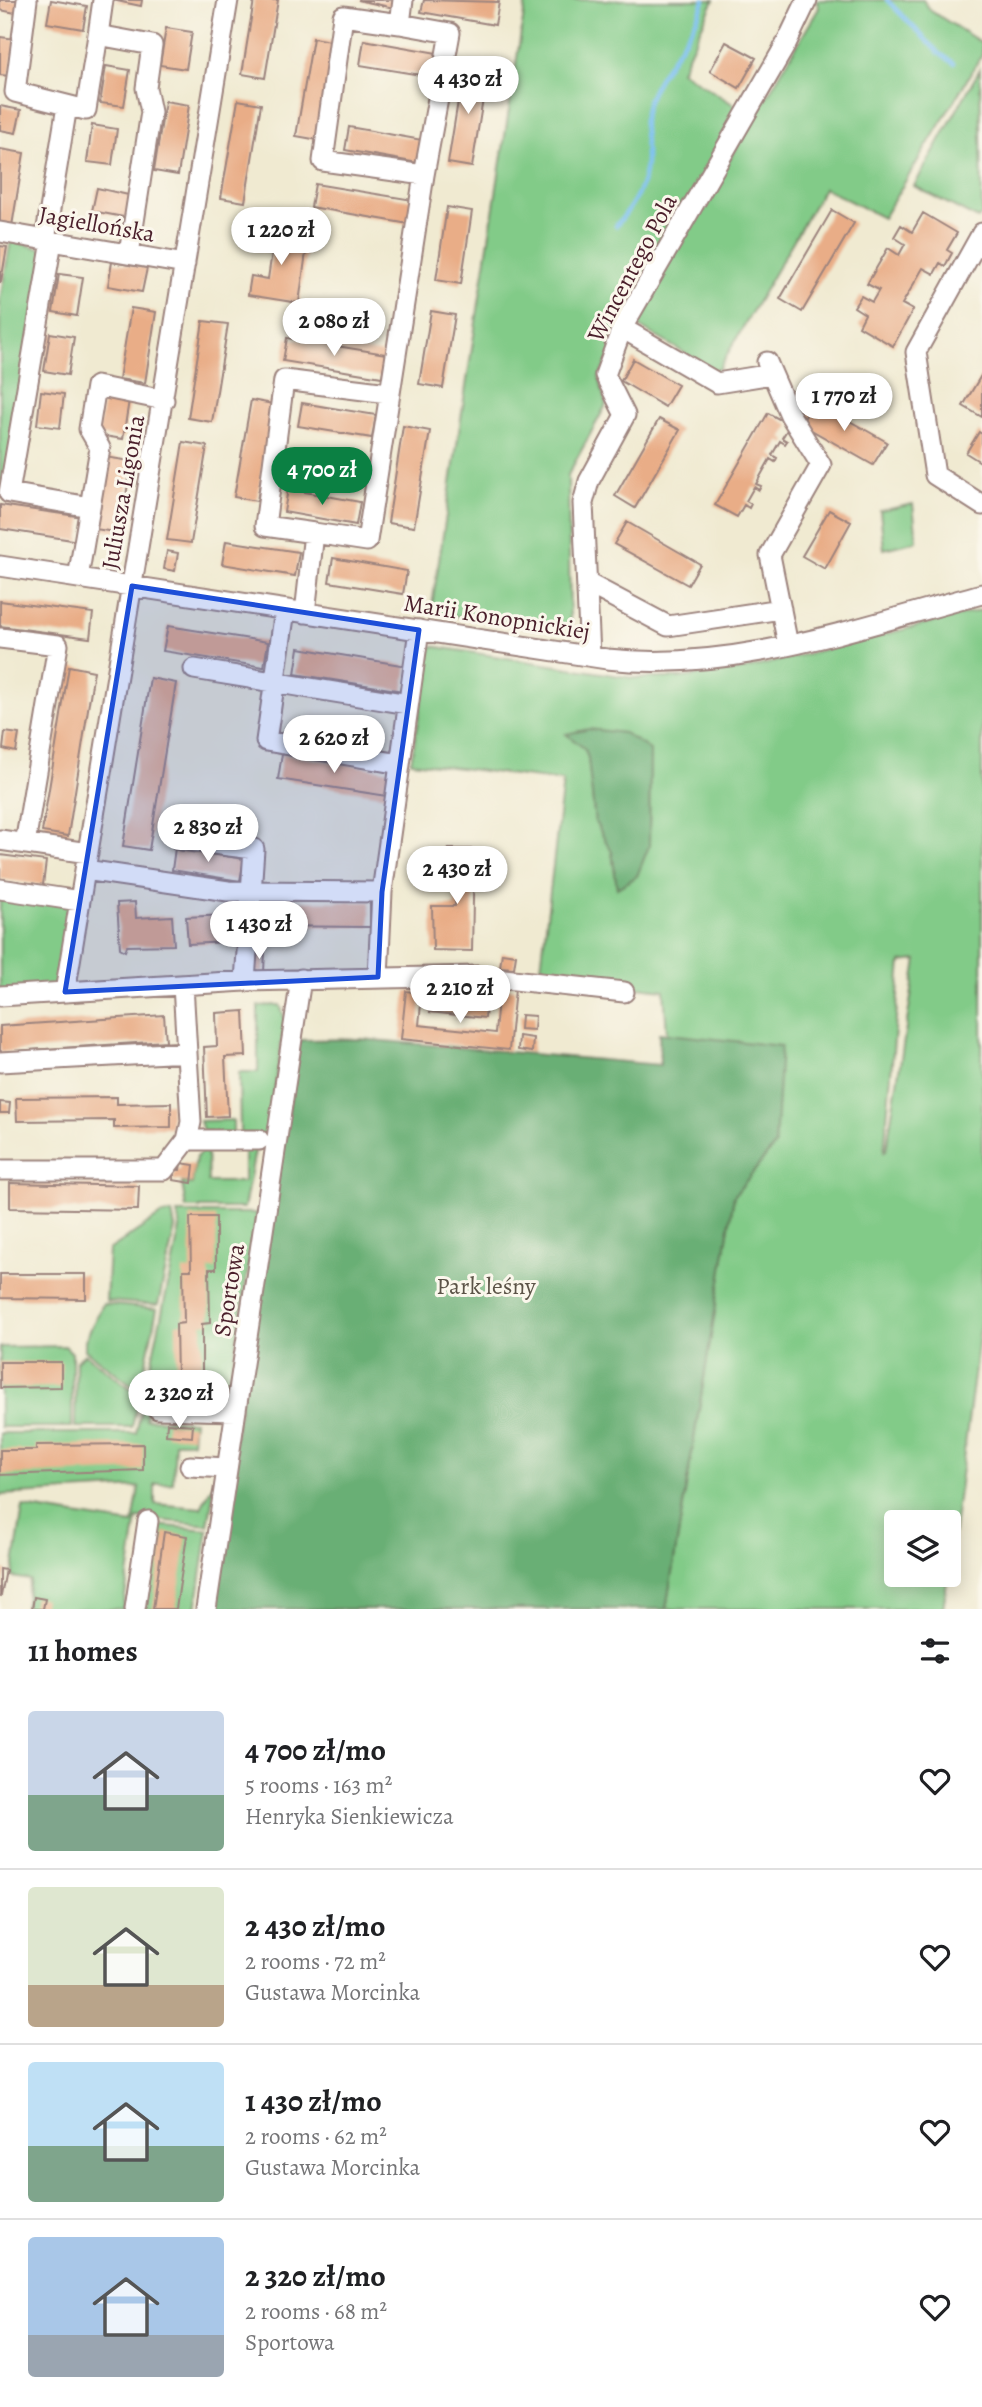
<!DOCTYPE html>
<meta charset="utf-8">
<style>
:root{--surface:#fff;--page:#f6f6f6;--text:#202124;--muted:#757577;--line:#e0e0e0;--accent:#0b8043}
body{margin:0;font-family:Alegreya,serif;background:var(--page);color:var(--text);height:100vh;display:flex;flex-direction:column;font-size:26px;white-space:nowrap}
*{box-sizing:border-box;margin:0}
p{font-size:23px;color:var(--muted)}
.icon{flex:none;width:38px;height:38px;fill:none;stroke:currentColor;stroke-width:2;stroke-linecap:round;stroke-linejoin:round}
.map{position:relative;height:1609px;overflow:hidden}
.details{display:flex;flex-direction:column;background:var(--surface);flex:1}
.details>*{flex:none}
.buttons{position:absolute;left:884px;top:1510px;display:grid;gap:14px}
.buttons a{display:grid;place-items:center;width:77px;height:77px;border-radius:7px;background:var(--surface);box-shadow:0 4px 18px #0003;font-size:35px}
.price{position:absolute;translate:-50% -60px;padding:0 16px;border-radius:24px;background:#fff;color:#222;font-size:23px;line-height:46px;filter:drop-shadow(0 2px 4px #0008)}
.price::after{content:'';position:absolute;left:50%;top:42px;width:21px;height:16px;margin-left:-10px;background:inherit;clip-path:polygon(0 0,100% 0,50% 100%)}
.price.selected{background:var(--accent);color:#fff}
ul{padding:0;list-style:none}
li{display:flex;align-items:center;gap:21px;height:175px;padding:0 28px}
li+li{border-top:2px solid var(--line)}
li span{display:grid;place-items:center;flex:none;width:196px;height:140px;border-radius:7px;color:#555}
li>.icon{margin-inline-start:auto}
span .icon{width:84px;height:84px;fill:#fffc;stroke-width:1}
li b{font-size:30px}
h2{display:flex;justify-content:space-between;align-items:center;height:84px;padding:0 28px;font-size:30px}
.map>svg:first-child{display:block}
</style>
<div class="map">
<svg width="982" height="1609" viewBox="0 0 982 1609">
<rect width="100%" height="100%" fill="#fbf7ec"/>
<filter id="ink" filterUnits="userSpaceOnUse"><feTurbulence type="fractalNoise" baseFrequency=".0143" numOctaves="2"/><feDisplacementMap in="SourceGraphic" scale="14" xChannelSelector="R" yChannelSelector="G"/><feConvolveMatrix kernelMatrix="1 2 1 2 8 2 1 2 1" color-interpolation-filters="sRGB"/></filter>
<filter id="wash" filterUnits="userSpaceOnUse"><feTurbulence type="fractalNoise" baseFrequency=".00686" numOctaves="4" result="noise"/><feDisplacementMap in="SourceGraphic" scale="28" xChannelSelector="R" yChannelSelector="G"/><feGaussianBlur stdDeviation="1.57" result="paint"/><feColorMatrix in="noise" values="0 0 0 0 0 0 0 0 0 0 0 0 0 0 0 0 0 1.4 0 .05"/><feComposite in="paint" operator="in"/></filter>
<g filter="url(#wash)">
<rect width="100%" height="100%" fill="#f0ead1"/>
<!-- green -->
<path fill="#82cb88" stroke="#66755a" stroke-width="2" fill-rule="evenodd" d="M526 0H714L681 71 742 110 599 377 606 405 568 475 570 625 551 624 548 630 431 612Z
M816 0H923L931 11 982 43V55L883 218 824 188 717 372 633 323 819 8Z
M980 69 982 214 978 219 914 186Z
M11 240 45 250 5 487 0 488V299Z
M913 504 917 541 884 549 880 511Z
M982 610V1314L949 1568 948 1522H896V1575H948L943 1609H666L734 1196 775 1144 667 1034 664 990 540 976 563 781 411 762 431 646 633 678H678L746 669ZM584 747 650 751 649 846 617 887 612 851 595 822 588 758ZM917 960 886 1151 884 1152 901 962Z
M0 893 70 905 58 989 0 991Z
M280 1005 285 1019 268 1134H240L239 1072H258V1006Z
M233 1120V1134L203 1131 200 1121Z
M244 1146H256L244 1208H186L182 1183 192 1184 196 1157 207 1147 208 1182H244Z
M172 1213 175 1228 158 1305 106 1301 109 1250 161 1215Z
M177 1213H257L228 1395 146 1388 180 1228Z
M103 1304 157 1309 140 1391 85 1350V1340Z
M65 1346 72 1353V1427H0V1347Z
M85 1354 139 1395 132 1427H75L76 1361Z
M145 1393H147L146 1419 194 1421 192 1442H175L173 1483 155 1484V1504L201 1508 216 1478 208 1525 137 1518 123 1609H25L30 1580 12 1577 23 1507 133 1524 139 1487 0 1495V1433H136Z
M156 1525 208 1530 196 1609H143Z"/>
<!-- forest -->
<path fill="#69af74" stroke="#5a6750" stroke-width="2" d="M589 729 624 733 650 750 649 846 637 876 617 888 612 852 595 822 588 758 585 749 566 734Z
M659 1033 781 1046 775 1145 734 1196 666 1609H207L300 1040 361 1039 660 1065Z"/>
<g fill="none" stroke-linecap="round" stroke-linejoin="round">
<!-- stream -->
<path stroke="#7abff1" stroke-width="4.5" d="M887 0 939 53 954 63
M616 226C634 204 648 182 646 153 645 135 641 122 647 104 660 66 695 35 704 0"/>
</g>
<g id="blocks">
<!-- building -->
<path fill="#e9ad87" d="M0 0H23L21 14 0 10Z
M51 0 87 6 83 29 47 23Z
M112 0H142L141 6Z
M254 0H278L265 78 242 74Z
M358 0H395L394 8Z
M424 0 499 2 495 25 421 12Z
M166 28 192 32 186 69 160 65Z
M0 37 16 39 10 76 0 75Z
M313 38 336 42 319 140 296 136Z
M364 40 437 53 433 77 360 65Z
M726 42 756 58 739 88 710 71Z
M464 64 488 68 472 167 448 163Z
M106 66 130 70 124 106 100 103Z
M238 100 261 104 245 202 221 198Z
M165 101 189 105 178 175 154 171Z
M0 106 21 110 16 133 0 130Z
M92 125 117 129 112 165 87 162Z
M349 127 422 140 418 163 345 150Z
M0 149 24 153 12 226 0 224Z
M315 184 413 200 409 224 311 207Z
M97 188 133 196 129 218 92 211Z
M447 207 472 211 461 284 436 280Z
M832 210 854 223 802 312 780 299Z
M923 213 957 233 947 250 952 253 945 266 940 263 934 274 923 268 902 304 913 310 893 346 859 326 865 314 854 307 861 296 872 302 879 290 867 284 888 248 899 255 905 244 894 237 901 225 912 232Z
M259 231 308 238 299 303 248 295 251 276 268 279 272 252 256 250Z
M0 246 7 247 1 282H0Z
M112 262 147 268 142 292 108 286Z
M59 274 83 277 77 316 53 312Z
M131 308 156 312 145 383 119 379Z
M431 311 455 315 443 388 419 384Z
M203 321 228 324 212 422 188 418Z
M50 333 74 337 68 375 44 371Z
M287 338 386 354 382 377 283 361Z
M633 359 678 385 665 407 621 381Z
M982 374V417L963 406Z
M41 391 64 394 60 428 37 425Z
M104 397 129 400 123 439 98 435Z
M251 400 273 404 257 501 234 497Z
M814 401 887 442 873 465 801 424Z
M302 403 376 415 372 438 298 426Z
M768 413 790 425 782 438 787 441 785 444 780 441 772 455 777 458 775 462 770 459 756 484 761 486 759 490 754 487 746 501 751 504 749 508 744 505 737 517 715 505Z
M659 419 680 430 635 508 615 496Z
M403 426 430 431 414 527 388 523Z
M979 432 982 434V463L966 453Z
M183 442 207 446 191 543 167 540Z
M105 457 131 461 121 533 95 529Z
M288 489 360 502 356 525 284 512Z
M0 505 83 517 79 541 0 529Z
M829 510 851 522 825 569 802 556Z
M627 522 700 564 688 585 614 544Z
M226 541 299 552 295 576 222 564Z
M167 551 178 553 175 571 164 569Z
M333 558 407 571 403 594 329 582Z
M0 601 93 613 90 638 0 626Z
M168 626 268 642 264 667 163 651Z
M299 648 407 666 403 691 295 674Z
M69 666 94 671 68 836 42 832Z
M150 678 176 683 149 850 123 846Z
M5 732 19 734 16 752 3 749Z
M282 754 391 771 387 796 278 779Z
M175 848 244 859 240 881 172 870Z
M448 849H474L472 951 433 950 432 906H455V875H448Z
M0 855 46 861 43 885 0 879Z
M261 901 370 902V927L260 926Z
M135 902 136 918 172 916 174 945 127 946 125 951 120 948 117 903Z
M226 915 227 942 188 944 186 917Z
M253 951H265L264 972H253Z
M502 953 516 955 514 968 500 967Z
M499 988 515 989 509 1050 401 1039 406 991 422 993 419 1025 495 1033Z
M431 1001 486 1007 485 1018 430 1012Z
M244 1011 246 1056 225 1057 228 1116 207 1117 204 1047 217 1046 216 1013Z
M164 1015 166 1041 0 1052V1026Z
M521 1015 535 1016 534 1030 520 1029Z
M519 1036 533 1038 532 1052 518 1050Z
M117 1097V1104L171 1103V1127L114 1128V1120L17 1121 16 1098Z
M0 1102 10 1103 9 1113H0Z
M181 1163 194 1165 192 1183 173 1180 175 1170H180Z
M10 1183 139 1186 138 1210 10 1208Z
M190 1217H216V1269H209L210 1323 202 1324V1376L177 1377 176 1324 184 1323 183 1270H191Z
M0 1274H86V1299L0 1298Z
M0 1362H61V1387L0 1388Z
M185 1390 201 1392 200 1405 184 1399Z
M167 1423 193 1425 192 1437 166 1435Z
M143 1444V1470L0 1475V1450H36V1445Z
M164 1532 187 1536 176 1609H153Z
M0 1569 6 1570 1 1596H0Z
M34 1597 45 1599 43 1609H32Z"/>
</g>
</g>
<g filter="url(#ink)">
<use href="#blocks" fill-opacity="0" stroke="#9d847e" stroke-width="2"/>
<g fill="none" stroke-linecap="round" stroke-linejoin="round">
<defs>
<path id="minor" d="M27 0 15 92 86 110 98 35
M103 0 98 35 152 45 146 88 151 112 129 254
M400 24 343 16 323 161 424 175
M0 232 185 264
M982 233 916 352 935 475 982 505
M45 240 67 106
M52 241 9 493 90 507
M622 328 717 383 772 374
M767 362 790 415 821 465 770 555 788 645
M314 533 265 526 284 380 388 393
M0 566 607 659C735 673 860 626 982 594
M78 578 100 448 89 429 96 386 164 400
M587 583 668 626 781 609
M285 610 266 741 400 764
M305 613 314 533 367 541 424 175 450 33 400 24 403 0
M0 638 58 645 25 844
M590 656 583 503 589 481 625 415 605 375 622 328 785 46 807 0
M194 669 408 704
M0 840 88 853
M180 840 254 849 245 981
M85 870 228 891 382 892
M0 889 80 901
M378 977 382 892 419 630
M65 992 228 0
M0 996 245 981 477 976 624 992
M0 1062 187 1052
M187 1140H259
M0 1170H164L187 1140 191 1122 183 985
M158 1409 236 1411
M190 1466 227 1468
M135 1609 148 1521
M206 1609 301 979"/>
</defs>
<!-- minor casing -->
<use href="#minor" stroke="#9d847e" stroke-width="23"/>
<!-- minor -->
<use href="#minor" stroke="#fff" stroke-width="19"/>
</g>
</g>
<!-- marked area -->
<path fill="#1d4ed8" fill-opacity="0.2" stroke="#1d4ed8" stroke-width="5" stroke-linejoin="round" d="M132 586 419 630 382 892 378 977 65 992Z"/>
<g text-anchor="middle" stroke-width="6" stroke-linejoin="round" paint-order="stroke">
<!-- street labels -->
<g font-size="24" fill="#4a1f2b" stroke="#fbf7ec">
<text transform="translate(97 224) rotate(10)" y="8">Jagiellońska</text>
<text transform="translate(632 268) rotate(-62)" y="8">Wincentego Pola</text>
<text transform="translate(123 492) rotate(-80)" y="8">Juliusza Ligonia</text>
<text transform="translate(497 617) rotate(9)" y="8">Marii Konopnickiej</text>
<text transform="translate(229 1290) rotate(-81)" y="8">Sportowa</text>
</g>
<!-- park labels -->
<g font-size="24" fill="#5b5347" stroke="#fbf7ec">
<text x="486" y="1294">Park leśny</text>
</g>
</g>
</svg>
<div class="buttons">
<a><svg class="icon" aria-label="layers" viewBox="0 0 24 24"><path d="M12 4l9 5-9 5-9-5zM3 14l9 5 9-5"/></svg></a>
</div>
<b class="price" style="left:468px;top:116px">4 430 zł</b>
<b class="price" style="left:281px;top:267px">1 220 zł</b>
<b class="price" style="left:334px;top:358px">2 080 zł</b>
<b class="price" style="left:844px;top:433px">1 770 zł</b>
<b class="price selected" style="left:322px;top:507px">4 700 zł</b>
<b class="price" style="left:334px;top:775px">2 620 zł</b>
<b class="price" style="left:208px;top:864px">2 830 zł</b>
<b class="price" style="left:457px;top:906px">2 430 zł</b>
<b class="price" style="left:259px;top:961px">1 430 zł</b>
<b class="price" style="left:460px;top:1025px">2 210 zł</b>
<b class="price" style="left:179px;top:1430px">2 320 zł</b>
</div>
<section class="details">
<h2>11 homes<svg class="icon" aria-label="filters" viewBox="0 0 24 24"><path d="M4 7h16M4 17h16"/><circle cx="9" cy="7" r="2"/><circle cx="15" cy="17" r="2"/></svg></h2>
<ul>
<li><span style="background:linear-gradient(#c9d6e8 60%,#7fa58c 0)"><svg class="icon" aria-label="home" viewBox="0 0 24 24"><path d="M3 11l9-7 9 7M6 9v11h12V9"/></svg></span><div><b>4 700 zł/mo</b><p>5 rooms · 163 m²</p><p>Henryka Sienkiewicza</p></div><svg class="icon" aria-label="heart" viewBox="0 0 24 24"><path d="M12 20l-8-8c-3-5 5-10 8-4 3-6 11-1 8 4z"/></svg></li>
<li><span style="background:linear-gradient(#dfe7d0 70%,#b9a48a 0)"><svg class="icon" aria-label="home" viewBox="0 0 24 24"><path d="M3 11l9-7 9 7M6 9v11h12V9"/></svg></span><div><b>2 430 zł/mo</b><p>2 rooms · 72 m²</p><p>Gustawa Morcinka</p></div><svg class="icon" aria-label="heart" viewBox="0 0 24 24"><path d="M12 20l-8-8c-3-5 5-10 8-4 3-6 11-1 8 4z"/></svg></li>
<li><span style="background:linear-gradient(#bfe0f5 60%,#7fa58c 0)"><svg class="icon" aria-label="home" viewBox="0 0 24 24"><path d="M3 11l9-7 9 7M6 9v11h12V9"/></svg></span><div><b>1 430 zł/mo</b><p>2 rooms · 62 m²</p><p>Gustawa Morcinka</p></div><svg class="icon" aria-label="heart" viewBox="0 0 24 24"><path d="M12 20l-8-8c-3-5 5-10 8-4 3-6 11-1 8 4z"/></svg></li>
<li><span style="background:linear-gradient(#a9c7e8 70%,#9aa5b1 0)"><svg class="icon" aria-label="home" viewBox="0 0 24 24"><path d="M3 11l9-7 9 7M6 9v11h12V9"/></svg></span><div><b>2 320 zł/mo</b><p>2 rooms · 68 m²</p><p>Sportowa</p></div><svg class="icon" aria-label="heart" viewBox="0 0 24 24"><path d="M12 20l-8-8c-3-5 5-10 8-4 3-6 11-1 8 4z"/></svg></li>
</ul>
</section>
